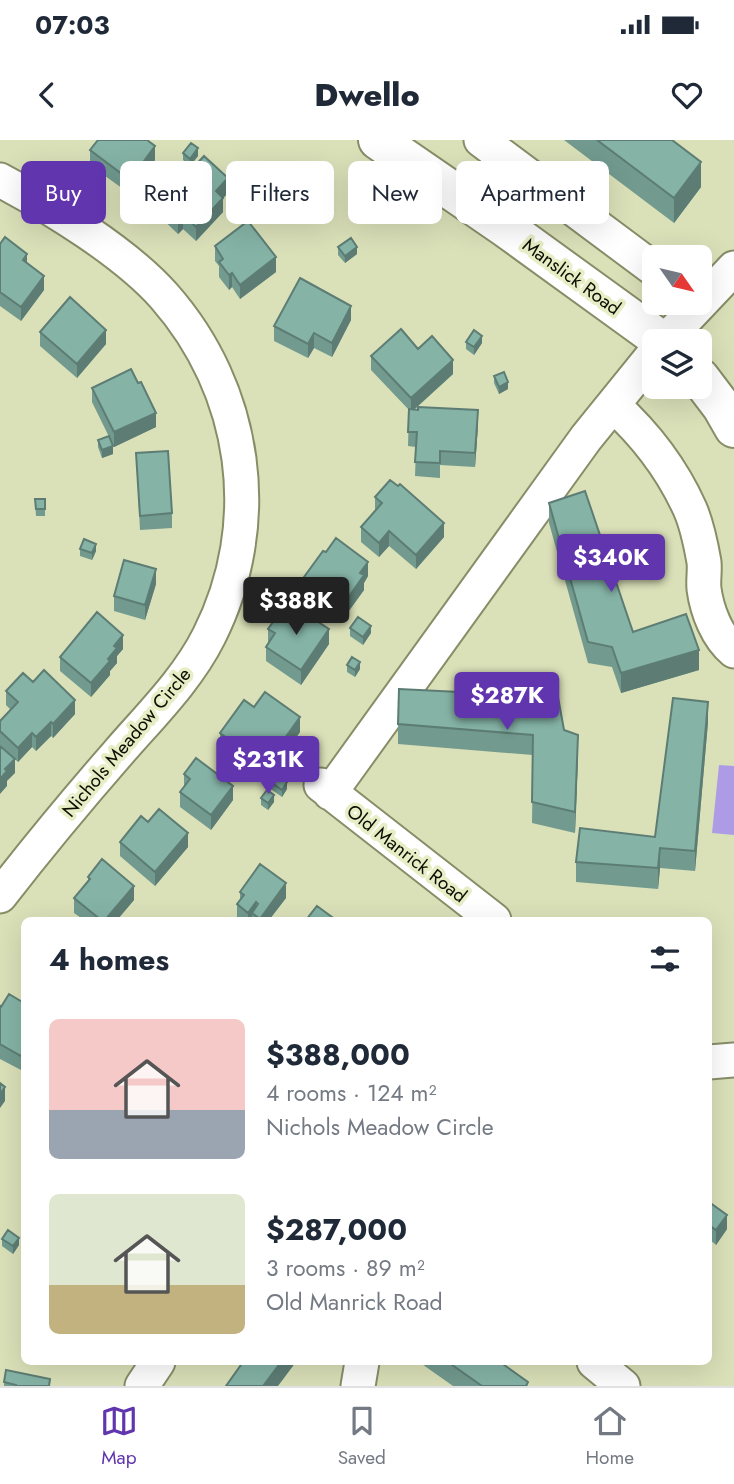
<!DOCTYPE html>
<meta charset="utf-8">
<style>
:root{--surface:#fff;--page:#f6f6f7;--text:#1f2937;--muted:#747a83;--line:#e0e1e3;--accent:#6035ad}
body{margin:0;font-family:Jost,sans-serif;background:var(--page);color:var(--text);height:100vh;display:flex;flex-direction:column;font-size:26px;white-space:nowrap}
*{box-sizing:border-box;margin:0}
p{font-size:23px;color:var(--muted)}
.icon{flex:none;width:38px;height:38px;fill:none;stroke:currentColor;stroke-width:2;stroke-linecap:round;stroke-linejoin:round}
.map{position:relative;flex:1;overflow:hidden}
.sheet{position:absolute;left:21px;top:777px;width:691px;height:448px;display:flex;flex-direction:column;background:var(--surface);border-radius:10px;box-shadow:0 7px 28px #0002}
.sheet>*{flex:none}
.top-card{position:absolute;left:21px;top:21px;width:693px;height:63px;display:flex;gap:14px}
.needle{width:46px;rotate:124deg}
.fabs{position:absolute;left:642px;top:105px;display:grid;gap:14px}
.fabs a{display:grid;place-items:center;width:70px;height:70px;border-radius:10px;background:var(--surface);box-shadow:0 7px 28px #0002;font-size:35px}
.price{position:absolute;translate:-50% -60px;padding:0 16px;border-radius:7px;background:var(--accent);color:#fff;font-size:23px;line-height:46px;filter:drop-shadow(0 2px 4px #0008)}
.price::after{content:'';position:absolute;left:50%;top:42px;width:21px;height:16px;margin-left:-10px;background:inherit;clip-path:polygon(0 0,100% 0,50% 100%)}
.price.current{background:#222;color:#fff}
ul{padding:0;list-style:none}
li{display:flex;align-items:center;gap:21px;height:175px;padding:0 28px}
li span{display:grid;place-items:center;flex:none;width:196px;height:140px;border-radius:10px;color:#555}
li>.icon{margin-inline-start:auto}
span .icon{width:84px;height:84px;fill:#fffc;stroke-width:1}
li b{font-size:30px}
h2{display:flex;justify-content:space-between;align-items:center;height:84px;padding:0 28px;font-size:30px}
.tag{padding:0 24px;border-radius:10px;background:var(--surface);box-shadow:0 7px 28px #0002;font-size:24px;line-height:63px}
.tag.current{background:var(--accent);color:#fff}
.status{display:flex;justify-content:space-between;align-items:center;height:49px;padding:0 35px;background:var(--surface);direction:ltr}
.status svg{height:19px;fill:currentColor}
header{display:flex;justify-content:space-between;align-items:center;height:91px;padding:0 28px;background:var(--surface);font-size:32px;font-weight:800}
.tabs{display:flex;justify-content:space-around;align-items:center;height:98px;border-top:2px solid var(--line);background:var(--surface);font-size:19px;color:var(--muted)}
.tabs a{display:grid;justify-items:center;gap:4px}
.tabs .current{color:var(--accent)}
.map>svg:first-child{display:block}
</style>
<div class="status"><b>07:03</b><svg viewBox="0 0 49 12"><path d="M0 12V9h3v3zM5 12V6h3v6zM10 12V3h3v9zM15 12V0h3v12zM26 1h20v11H26zM47 4h2v5h-2z"/></svg></div>
<header><svg class="icon" aria-label="back" viewBox="0 0 24 24"><path d="M15 5l-7 7 7 7"/></svg>Dwello<svg class="icon" aria-label="heart" viewBox="0 0 24 24"><path d="M12 20l-8-8c-3-5 5-10 8-4 3-6 11-1 8 4z"/></svg></header>
<div class="map">
<svg width="734" height="1246" viewBox="0 0 734 1246">
<rect width="100%" height="100%" fill="#dae0b8"/>
<!-- green -->
<path fill="#ad9ce5" d="M719 625 734 626V695L712 693Z"/>
<g fill="none" stroke-linecap="round" stroke-linejoin="round">
<defs>
<path id="minor" d="M481 0 654 129
M0 40C51 67 125 112 164 156 247 250 266 383 209 496 187 540 150 576 118 613 77 660 38 707 0 756
M665 201 734 128
M613 265C645 294 672 329 690 369 697 385 701 405 704 422 705 431 703 440 704 449 707 471 717 497 734 511
M321 645 494 780
M330 653 586 298 654 214
M709 922 734 920
M594 1222 623 1246
M142 1246 158 1222
M358 1246 362 1222"/>
<path id="major" d="M378 0 506 88 662 201
M700 238 722 267 734 288"/>
</defs>
<!-- minor casing -->
<use href="#minor" stroke="#888d68" stroke-width="37"/>
<!-- major casing -->
<use href="#major" stroke="#888d68" stroke-width="42"/>
<!-- minor -->
<use href="#minor" stroke="#fff" stroke-width="33"/>
<!-- major -->
<use href="#major" stroke="#fff" stroke-width="38"/>
</g>
<!-- wall -->
<path fill="#729a8f" d="M564 0H672L701 47 674 83Z
M90 10 155 20 130 54 90 25Z
M183 13 198 16 190 26 183 20Z
M192 29 228 53 223 58V72L196 101 183 89 178 94 153 70V56Z
M0 104 44 150 21 181 0 166Z
M215 106 276 132 240 159 232 147 229 150 219 137V126L215 121Z
M338 107 357 114 345 123 338 115Z
M351 180 332 217 314 208 308 218 274 201V186Z
M40 192 106 204 77 238 40 206Z
M466 202 482 203 474 215 466 209Z
M418 209 453 234 414 270 478 285 475 327 440 325V338L415 336 416 307 408 306 409 270 371 230V216Z
M494 236 508 249 499 254 494 243Z
M92 248 156 287 114 307 92 262Z
M98 300 113 314 102 318 98 307Z
M136 313 172 373V388L140 390Z
M375 357 444 397 416 429 389 406 379 417 361 402V387L375 370Z
M35 359H45V376H36Z
M549 363 633 492 699 530 621 553 612 527 588 523 549 383Z
M80 409 96 411 92 420 80 416Z
M326 412 368 436 364 443V450L343 479 304 451V437Z
M156 444 145 480 114 471V456Z
M285 480 329 504 301 545 266 521V507L268 503V489Z
M350 488 371 493 363 505 350 496Z
M123 509 117 516V523L110 531V535L91 557 60 531V517Z
M347 525 360 529 355 537 347 532Z
M33 542 75 574 53 598 51 596 36 611 32 607 18 622 0 605V581L11 570 6 565V551Z
M254 567 300 592 265 640 220 608V593Z
M708 582 695 731 660 728 658 749 576 742V722L655 697Z
M398 584 564 590 578 615 575 693 532 683 533 615 398 604Z
M184 634 233 660 211 690 180 667V652L184 648Z
M268 640 287 649 282 657 268 647Z
M261 658 274 662 268 670 261 665Z
M148 682 188 707 155 746 120 716V702Z
M88 737 134 760 117 780H84L74 773V758L88 742Z
M240 752 286 758 269 780H240L237 778V764L240 760Z
M24 863V924L21 930 0 919V866L1 867Z
M709 1062 727 1089 716 1105 709 1099Z
M2 1099 19 1105 13 1114 2 1106Z
M24 1183V1201L23 1200V1186Z
M419 1222H500L528 1246H453Z
M4 1242 50 1246H4Z"/>
<!-- shaded-wall -->
<path fill="#5d7d74" d="M155 6V20L130 54V40Z
M198 8V16L190 26V19Z
M701 22V47L674 83V58Z
M228 38V53L216 65V51Z
M223 58V72L196 101V87Z
M183 74V89L178 94V80Z
M357 107V114L345 123V116Z
M27 114V128L23 120Z
M276 117V132L240 159V145Z
M232 133V147L229 150V135Z
M44 136V150L21 181V167Z
M351 166V180L332 217V203Z
M106 190V204L77 238V224Z
M314 193V208L308 218V204Z
M482 196V203L474 215V207Z
M453 220V234L411 272V258Z
M508 242V249L499 254V247Z
M478 270V285L475 327V313Z
M156 273V287L114 307V292Z
M113 306V314L102 318V310Z
M444 383V397L416 429V415Z
M389 391V406L379 417V403Z
M96 404V411L92 420V413Z
M368 422V436L364 443V450L343 479V465L360 433Z
M156 429V444L145 480V465Z
M371 486V493L363 505V497Z
M329 489V504L301 545V530Z
M123 495V509L117 516V523L110 531V535L91 557V543L108 519 114 506Z
M699 510V530L621 553V533Z
M360 522V529L355 537V530Z
M75 560V574L53 598V584Z
M708 562V582L695 731V711Z
M300 577V592L265 640V626Z
M51 582V596L36 611V597Z
M32 593V607L18 622V608Z
M578 595V615L575 693V672Z
M15 619V633L7 641V646L0 654V639L5 629Z
M287 642V649L282 657V650Z
M233 646V660L211 690V675Z
M274 655V662L268 670V663Z
M188 693V707L155 746V732Z
M660 708V728L658 749V728Z
M286 743V758L269 780H260V779Z
M134 746V760L117 780H105Z
M256 762V776L252 773V780H248V773Z
M24 910V924L21 930V916Z
M5 947V961L0 968V954Z
M727 1075V1089L716 1105V1090Z
M19 1098V1105L13 1114V1106Z
M281 1222H296L278 1246H263Z"/>
<!-- building -->
<path fill="#85b3a6" stroke="#5d7d74" stroke-width="2" d="M98 0H147L155 6 130 40 90 10Z
M597 0H672L701 22 674 58Z
M191 3 198 8 190 19 183 13Z
M204 16 228 38 216 51 223 58 196 87 183 74 178 80 153 56 185 22 192 29Z
M248 81 276 117 240 145 232 133 229 135 219 122 223 119 215 106Z
M5 97 27 114 23 120 44 136 21 167 0 152V104Z
M351 98 357 107 345 116 338 107Z
M300 138 351 166 332 203 314 193 308 204 274 186Z
M70 157 106 190 77 224 40 192Z
M401 189 418 209 432 196 453 220 411 258 371 216Z
M474 190 482 196 474 207 466 202Z
M131 229 138 243 141 242 156 273 114 292 92 248Z
M504 232 508 242 499 247 494 236Z
M418 267 478 270 475 313 440 311V323L415 322 417 292H408L409 269 418 270Z
M109 296 113 306 102 310 98 300Z
M168 311 172 373 140 376 136 313Z
M390 340 398 346 400 344 444 383 416 415 389 391 379 403 361 387 382 363 375 357Z
M585 351 633 492 686 474 699 510 621 533 612 507 588 502 549 363Z
M35 359H45V369H36Z
M336 398 368 422 360 433 364 435 343 465 304 437 323 411 326 412Z
M84 399 96 404 92 413 80 409Z
M124 420 156 429 145 465 114 456Z
M294 466 329 489 301 530 266 507 275 493 268 489 278 475 285 480Z
M97 472 123 495 114 506 117 508 108 519 110 521 91 543 60 517Z
M358 477 371 486 363 497 350 488Z
M352 517 360 522 355 530 347 525Z
M44 530 75 560 53 584 51 582 36 597 32 593 18 608 0 591V581L18 562 6 551 23 533 33 542Z
M399 549 558 557 564 590 578 595 575 672 532 662 533 595 398 584Z
M265 552 300 577 265 626 220 593 244 560 254 567Z
M673 558 708 562 695 711 660 708 658 728 576 722 580 688 655 697Z
M0 606 15 619 5 629 7 631 0 639Z
M196 618 233 646 211 675 180 652 190 639 184 634Z
M274 632 287 642 282 650 268 640Z
M267 650 274 655 268 663 261 658Z
M159 669 188 693 155 732 120 702 141 676 148 682Z
M102 719 134 746 105 780H101L74 758 90 739 88 737Z
M260 724 286 743 260 779 252 773 258 764 256 762 248 773 237 764 244 755 240 752Z
M317 766 336 780H306Z
M9 854 24 863V910L21 916 0 904V866L1 867Z
M0 943 5 947 0 954Z
M709 1062 727 1075 716 1090 709 1085Z
M8 1090 19 1098 13 1106 2 1099Z
M243 1222H281L263 1246H226Z
M448 1222H500L528 1242 526 1246H482Z
M6 1230 50 1239 49 1246H16V1245L4 1242Z"/>
<g text-anchor="middle" stroke-width="7" stroke-linejoin="round" paint-order="stroke">
<!-- street labels -->
<g font-size="19" fill="#0c0e02" stroke="#e7edc5">
<text transform="translate(572 136) rotate(36)" y="7">Manslick Road</text>
<text transform="translate(126 602) rotate(-50)" y="7">Nichols Meadow Circle</text>
<text transform="translate(407 713) rotate(38)" y="7">Old Manrick Road</text>
</g>
</g>
</svg>
<div class="fabs">
<a><svg class="needle" viewBox="-14 -14 28 28"><path d="M0-13l5 13h-10z" fill="#e53935"/><path d="M0 13l5-13h-10z" fill="#747a83"/></svg></a>
<a><svg class="icon" aria-label="layers" viewBox="0 0 24 24"><path d="M12 4l9 5-9 5-9-5zM3 14l9 5 9-5"/></svg></a>
</div>
<b class="price" style="left:611px;top:454px">$340K</b>
<b class="price current" style="left:296px;top:497px">$388K</b>
<b class="price" style="left:507px;top:592px">$287K</b>
<b class="price" style="left:268px;top:656px">$231K</b>
<div class="top-card">
<a class="tag current">Buy</a>
<a class="tag">Rent</a>
<a class="tag">Filters</a>
<a class="tag">New</a>
<a class="tag">Apartment</a>
</div>
<section class="sheet">
<h2>4 homes<svg class="icon" aria-label="filters" viewBox="0 0 24 24"><path d="M4 7h16M4 17h16"/><circle cx="9" cy="7" r="2"/><circle cx="15" cy="17" r="2"/></svg></h2>
<ul>
<li><span style="background:linear-gradient(#f6c9c9 65%,#9aa5b1 0)"><svg class="icon" aria-label="home" viewBox="0 0 24 24"><path d="M3 11l9-7 9 7M6 9v11h12V9"/></svg></span><div><b>$388,000</b><p>4 rooms · 124 m²</p><p>Nichols Meadow Circle</p></div></li>
<li><span style="background:linear-gradient(#dfe7d0 65%,#c2b280 0)"><svg class="icon" aria-label="home" viewBox="0 0 24 24"><path d="M3 11l9-7 9 7M6 9v11h12V9"/></svg></span><div><b>$287,000</b><p>3 rooms · 89 m²</p><p>Old Manrick Road</p></div></li>
</ul>
</section>
</div>
<nav class="tabs">
<a class="current"><svg class="icon" aria-label="map" viewBox="0 0 24 24"><path d="M3 6l6-2 6 2 6-2v14l-6 2-6-2-6 2zM9 4v14M15 6v14"/></svg>Map</a>
<a><svg class="icon" aria-label="saved" viewBox="0 0 24 24"><path d="M7 4h10v16l-5-4-5 4z"/></svg>Saved</a>
<a><svg class="icon" aria-label="home" viewBox="0 0 24 24"><path d="M3 11l9-7 9 7M6 9v11h12V9"/></svg>Home</a>
</nav>
